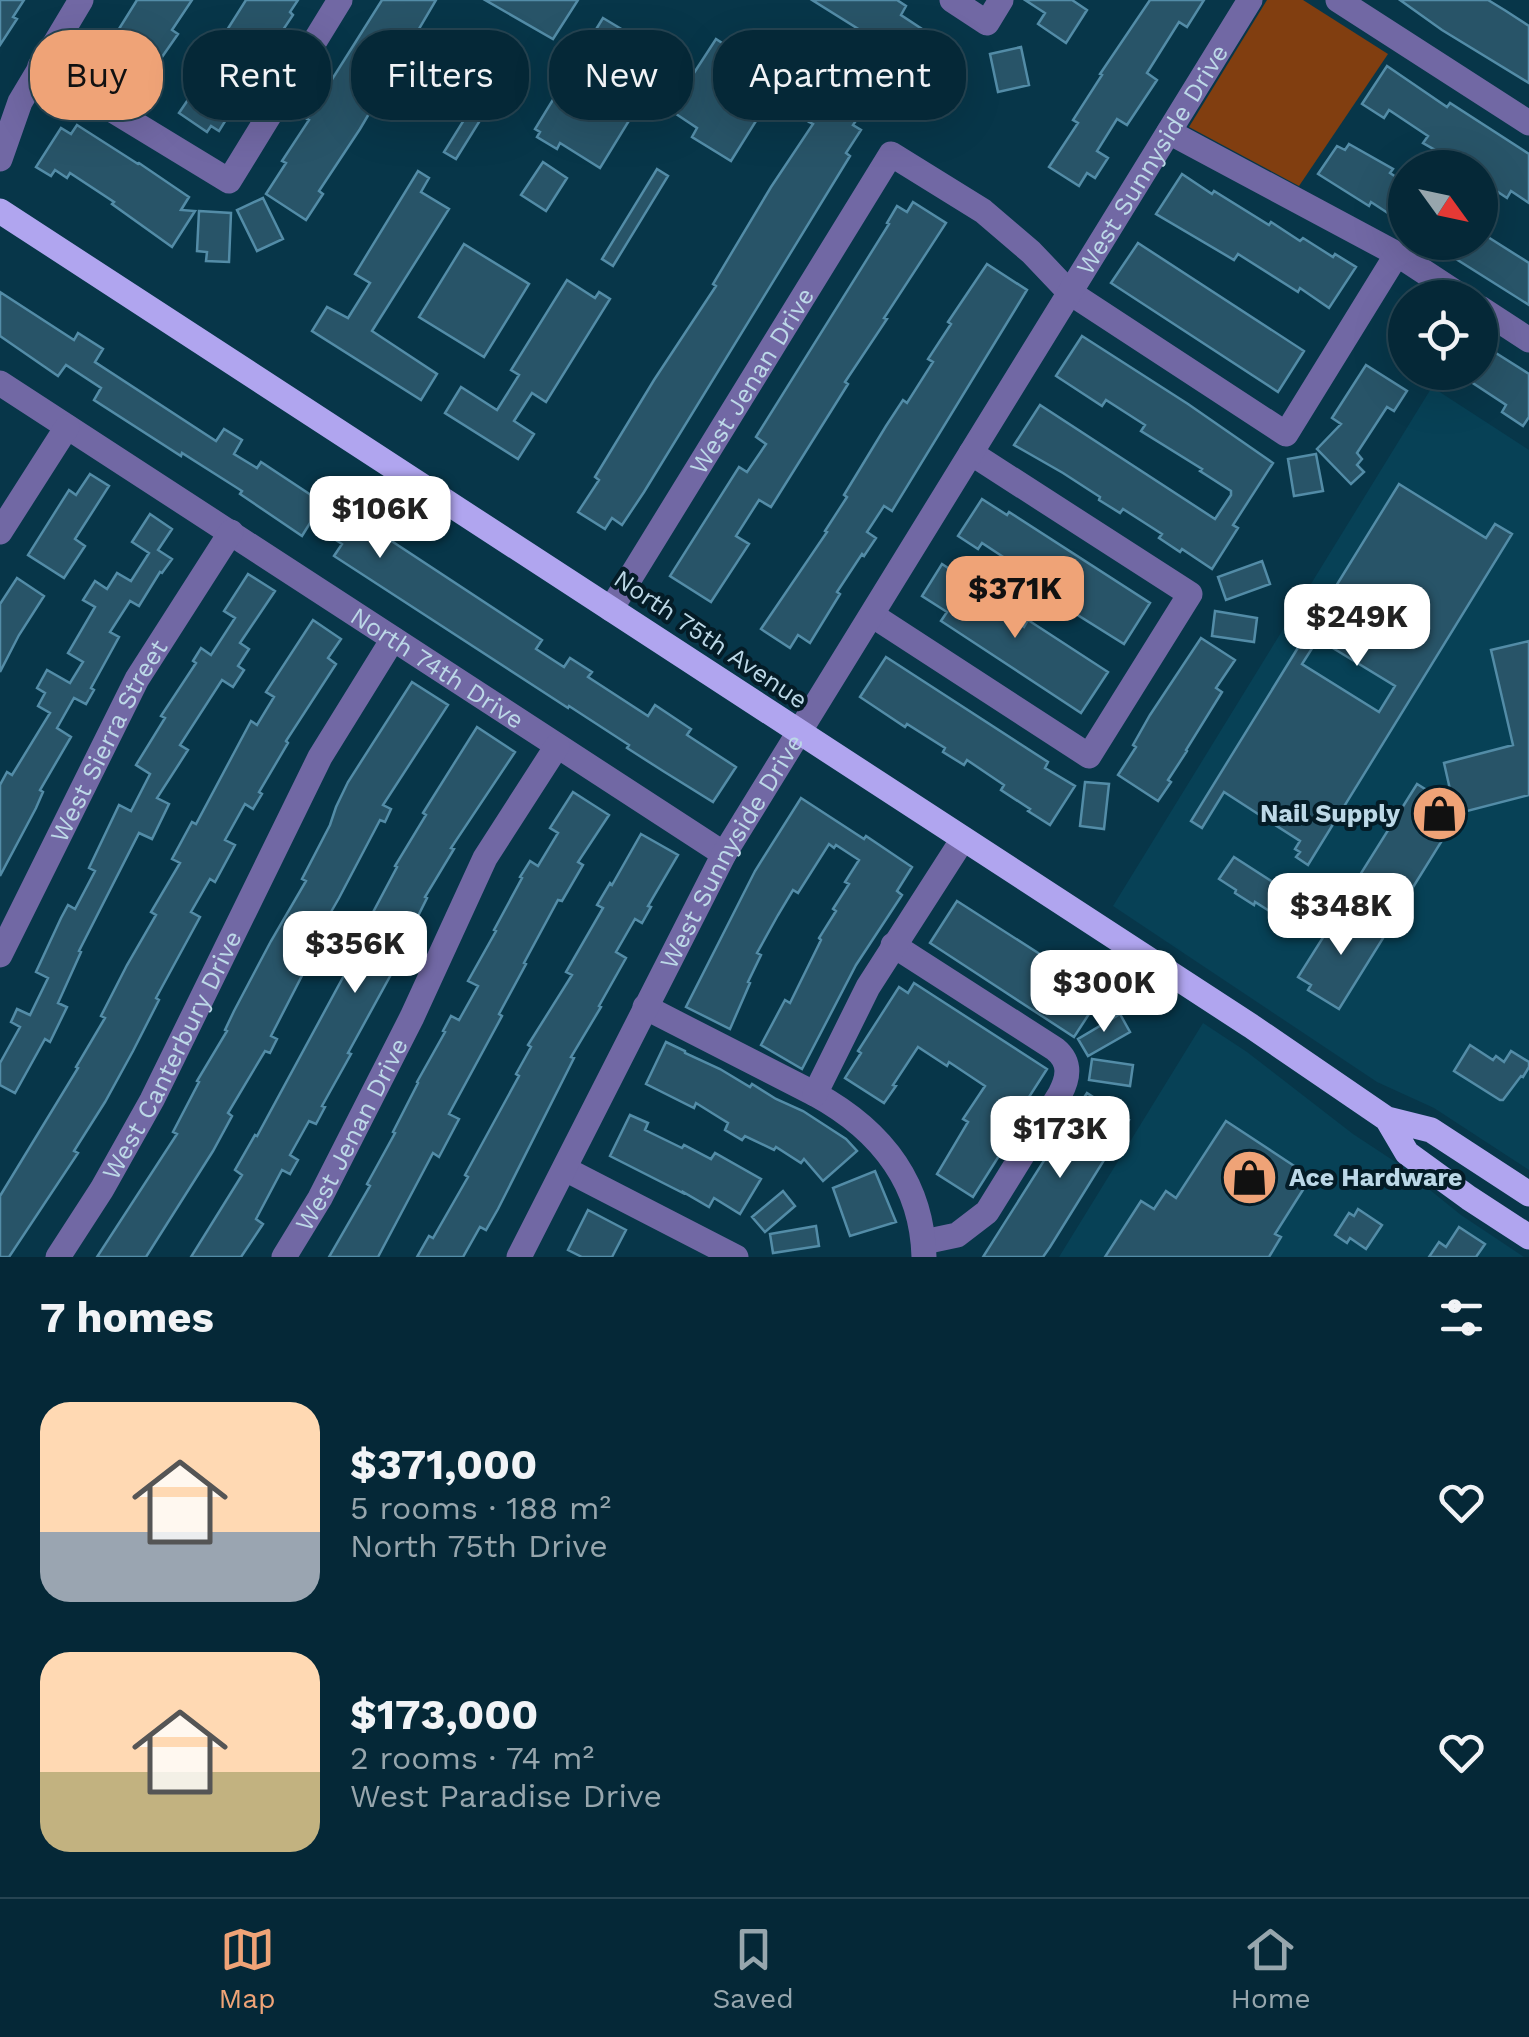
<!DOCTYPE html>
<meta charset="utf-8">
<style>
:root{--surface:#052837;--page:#133442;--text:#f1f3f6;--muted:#97a6ad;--line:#264452;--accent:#efa377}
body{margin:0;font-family:"Work Sans",sans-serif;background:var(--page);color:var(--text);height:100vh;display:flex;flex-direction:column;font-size:38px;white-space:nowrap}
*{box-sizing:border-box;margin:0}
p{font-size:32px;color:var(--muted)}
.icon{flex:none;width:55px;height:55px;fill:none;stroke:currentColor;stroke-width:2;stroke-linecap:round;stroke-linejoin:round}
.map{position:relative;height:1257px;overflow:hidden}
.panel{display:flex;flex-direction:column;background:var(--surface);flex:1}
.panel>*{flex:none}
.top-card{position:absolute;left:30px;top:30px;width:1000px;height:90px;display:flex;gap:20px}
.needle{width:65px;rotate:123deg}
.tools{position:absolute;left:1388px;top:150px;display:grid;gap:20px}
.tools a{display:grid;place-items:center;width:110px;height:110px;border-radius:50%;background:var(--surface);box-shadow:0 10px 40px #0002,0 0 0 2px var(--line);font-size:50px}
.price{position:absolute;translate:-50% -85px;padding:0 22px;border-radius:20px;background:#fff;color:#222;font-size:32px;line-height:65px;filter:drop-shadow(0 2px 5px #0008)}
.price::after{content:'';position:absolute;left:50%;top:60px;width:30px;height:22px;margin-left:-15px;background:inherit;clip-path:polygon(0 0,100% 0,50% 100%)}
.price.on{background:var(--accent);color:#111}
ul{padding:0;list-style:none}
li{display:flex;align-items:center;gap:30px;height:250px;padding:0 40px}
li span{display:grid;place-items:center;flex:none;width:280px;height:200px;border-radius:30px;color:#555}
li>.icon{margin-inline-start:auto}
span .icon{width:120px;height:120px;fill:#fffc;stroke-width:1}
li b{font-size:42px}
h2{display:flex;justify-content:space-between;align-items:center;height:120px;padding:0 40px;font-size:42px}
.tag{padding:0 35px;border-radius:40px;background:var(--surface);box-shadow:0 10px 40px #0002,0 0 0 2px var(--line);font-size:35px;line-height:90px}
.tag.on{background:var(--accent);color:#111}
.dock{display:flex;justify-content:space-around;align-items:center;height:140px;border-top:2px solid var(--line);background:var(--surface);font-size:28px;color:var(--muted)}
.dock a{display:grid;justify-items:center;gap:5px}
.dock .on{color:var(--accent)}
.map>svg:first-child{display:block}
</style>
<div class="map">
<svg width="1529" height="1257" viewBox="0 0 1529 1257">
<rect width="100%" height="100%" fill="#073649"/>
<!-- built -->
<path fill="#074156" d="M1432 387 1529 450V1170L1434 1108 1377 1082 1113 906Z
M1203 1023 1247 1052 1353 1134 1394 1161 1461 1215 1524 1257H1059Z"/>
<!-- green -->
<path fill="#813e10" d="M1267 0H1303L1388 54 1299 186 1189 127Z"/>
<!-- building -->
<path fill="#285468" stroke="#538ca7" stroke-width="2.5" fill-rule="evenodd" d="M0 0H24L13 17 17 19 0 45Z
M137 0H192L172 30 178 34 139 90 105 67 111 58 104 53Z
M246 0H298L290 12 293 15 230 109 232 110 219 131 211 126 207 132 179 113 200 82 196 79Z
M382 0H436L360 129 319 191 323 194 306 220 266 194 286 163 282 161 309 120 307 119Z
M485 0H578L553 39Z
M812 0H897L906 6 901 15 960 54 936 92 905 71 911 62Z
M1025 0H1072L1087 10 1066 43 1038 24 1045 13Z
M1150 0H1204L1187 27 1179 22 1157 57 1147 73 1157 80 1127 125 1117 119 1097 151 1108 158 1095 178 1087 173 1079 186 1049 167 1078 123 1073 120 1102 75 1100 74Z
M1400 0H1488L1506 11 1529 26V83L1442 30Z
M603 18 668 57 600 168 560 143 557 149 537 137 540 132 535 129Z
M716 39 741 55 730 72 771 97 731 161 692 137 697 128 670 110Z
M1021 47 1029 85 998 92 990 54Z
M500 62 512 69 456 159 444 152Z
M1387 66 1447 107 1450 103 1529 154V203L1511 191 1507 198 1480 180V168H1467L1423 143 1428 136 1389 110 1384 118 1362 104Z
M826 95 859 116 853 125 861 130 846 153 850 156 644 492 622 525 612 518 605 529 578 512 599 480 595 477 654 380 716 286 713 284 771 187 813 124 809 122Z
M77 125 138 164 139 163 189 197 181 210 195 211 172 247 112 204 114 202 70 173 67 178 55 170 51 176 36 167 61 128 71 134Z
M1349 144 1393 169 1390 173 1405 183V206L1397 219 1371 202 1369 206 1318 174 1337 146 1345 150Z
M543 162 567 178 546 211 521 195Z
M657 169 668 176 613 266 602 259Z
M418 171 429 178 421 192 449 209 372 331 437 374 421 400 312 331 327 307 348 318 370 283 355 274Z
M1182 174 1212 194 1214 191 1269 225 1271 222 1300 241 1303 238 1333 257 1335 254 1356 267 1329 308 1300 288 1298 292 1238 254 1234 260 1156 214Z
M263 198 283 239 257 251 237 210Z
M913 202 946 223 884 318 887 319 845 382 848 384 771 507 759 500 736 536 749 544 711 602 670 576 739 467 747 472 766 444 756 437 889 224 887 223 897 206 907 212Z
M199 211 231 213 229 262 206 261 207 252 197 251Z
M1480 232 1529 263V305L1429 242H1480Z
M1138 243 1304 351 1278 392 1111 283Z
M464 244 529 284 484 357 419 317Z
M987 264 1027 290 892 511 884 506 867 532 876 538 864 556 862 554 837 592 840 594 810 643 798 635 790 648 761 629 827 532 825 531 847 497 844 495 886 426 903 400 907 403 933 362 928 359 951 324 948 322Z
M567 280 595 298 599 292 610 299 546 402 532 393 514 421 534 434 518 459 445 413 461 387 497 410 519 375 511 370Z
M0 292 74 340 78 333 103 349 95 362 216 441 224 429 242 440 234 454 257 468 261 462 311 495 314 490 542 640 536 649 564 667 570 658 592 672 588 677 648 716 655 705 691 729 687 735 736 767 713 802 663 771 627 748 629 745 569 706 568 708 334 556 342 544 310 523 302 536 240 494 242 491 182 453 181 456 94 400 101 388 66 365 58 376 0 336Z
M1082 336 1188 404 1273 463 1233 525 1238 528 1212 569 1182 549 1180 552 1159 538 1162 534 1123 509 1120 513 1099 500 1100 497 1063 473 1014 445 1040 405 1215 519 1231 495V491L1200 471 1202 469 1141 431 1145 425 1106 400 1102 406 1056 376Z
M1480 343 1529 374V417L1523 426 1502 412 1506 405 1456 372H1480Z
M1366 365 1407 391 1394 411 1387 407 1357 453 1362 459 1357 465 1364 472 1351 484 1317 449 1341 424 1332 418Z
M1316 454 1323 491 1294 496 1288 459Z
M90 474 109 486 75 539 85 546 64 578 28 555 69 490 76 495Z
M1399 484 1486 538 1495 524 1512 534 1308 865 1296 857 1300 852 1295 849 1300 841 1224 792 1202 828 1191 821ZM1318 639 1395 686 1379 712 1302 664Z
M982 499 1007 515 1009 512 1150 603 1124 644 1012 574 1017 566 982 543 978 549 958 536Z
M150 514 172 529 158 550 172 559 162 573 160 572 139 606 130 601 110 632 119 637 91 688 94 690 86 704 74 698 57 728 71 737 40 790 43 792 36 808 0 876V785L7 772 12 775 50 713 38 706 45 693 37 688 47 670 70 683 83 662 68 653 95 607 83 600 95 581 107 589 117 573 131 581 149 553 132 542Z
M1262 561 1270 584 1226 600 1218 577Z
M942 564 988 594 984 600 1024 627 1028 620 1108 672 1081 713 941 621 947 612 922 596Z
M248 574 275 591 240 643 249 649 238 666 244 670 233 687 222 680 180 745 188 750 157 798 169 804 152 839 139 833 79 951 81 952 58 1003 67 1007 50 1042 45 1039 15 1093 0 1085V1063L20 1027 11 1022 17 1009 30 1015 48 978 36 972 61 918 68 905 75 909 95 871 89 868 119 805 131 811 150 774 136 765 165 718 161 716 196 663 193 661 201 648 211 655 235 618 224 611Z
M17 578 44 596 19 635 0 672V604Z
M1215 611 1257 618 1254 642 1212 636Z
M313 620 341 639 328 658 336 664 286 741 288 743 259 792 262 794 253 809 245 804 225 840 235 845 215 882 210 879 191 912 200 917 156 998 159 1000 133 1051 105 1102 74 1151 78 1153 9 1257H0V1196L78 1068 76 1067 105 1018 101 1016 127 965 156 915 151 912 180 863 172 859 192 822 196 824 251 721 257 725 274 697 266 692Z
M1201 638 1235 660 1216 688 1222 692 1186 750 1187 751 1168 780 1171 782 1158 801 1118 775 1136 747 1133 745 1150 715Z
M1529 641V795L1459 813 1397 913 1353 886 1417 784 1454 807 1444 763 1513 745 1491 650Z
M886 657 1048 762 1045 768 1075 786 1050 825 1028 811 1030 809 1001 790 1004 785 967 760 964 765 943 752 945 748 907 724 905 727 860 697Z
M412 682 448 705 383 805 391 809 385 822 380 820 339 898 304 959 309 962 271 1036 277 1039 270 1053 265 1051 228 1113 232 1116 213 1151 146 1257H97L177 1134 173 1132 199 1082 197 1081 227 1031 225 1030 234 1011 271 941 306 881 302 879 330 825 336 807 348 782Z
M477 727 515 752 451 848 454 849 425 897 427 898 407 938 403 936 387 965 394 969 348 1053 351 1054 322 1106 325 1107 316 1124 309 1121 290 1155 298 1160 290 1174 282 1170 256 1219 263 1224 241 1257H191L242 1175 235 1170 255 1135 257 1136 360 946 365 949 380 923 370 918 397 867 395 866 426 815 423 813Z
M1085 782 1109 784 1104 829 1080 826Z
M573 792 609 815 578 862 583 865 562 901 558 900 524 963 526 964 499 1014 502 1016 449 1114 459 1119 439 1157 433 1153 378 1257H329L370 1186 367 1184 395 1133 393 1132 418 1083 417 1082 445 1032 443 1031 451 1016 459 1020 478 986 468 981 496 931 494 930 522 878 520 877 530 861 538 866 558 833 550 828Z
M801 798 864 839 866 836 912 867 897 891 902 895 856 965 802 1069 761 1045 785 1000 790 1003 821 940 819 938 836 911 833 909 849 884 845 882 859 860 836 845 834 848 829 844 798 893 793 890 778 915 757 953 761 955 748 982 750 983 730 1029 686 1007 755 871Z
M641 834 678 855 648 906 651 907 642 923 635 919 616 952 626 958 599 1006 601 1007 571 1057 574 1058 498 1209 486 1230 480 1227 463 1257H417L429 1236 433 1238 468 1177 465 1175 519 1076 516 1074 531 1047 528 1045 572 975 566 972 603 908 597 905 610 883 612 885Z
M1234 857 1285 890 1271 912 1255 902 1254 905 1235 893 1236 890 1219 879Z
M957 901 1102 994 1074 1037 930 943Z
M1344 910 1385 935 1339 1009 1308 990 1311 985 1298 977 1339 912Z
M914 983 1047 1069 1011 1125 1016 1129 973 1197 937 1174 968 1122 963 1119 985 1086 949 1062 947 1066 918 1047 893 1085 896 1086 884 1103 845 1078 861 1053 858 1051 899 987 908 993Z
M1120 1014 1130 1032 1088 1056 1078 1039Z
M666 1042 685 1051V1053L720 1069 750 1087 752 1084 776 1099 803 1111 846 1139 857 1151 823 1181 804 1159 801 1163 776 1147 774 1150 745 1136 742 1140 725 1130 728 1123 696 1103 694 1108 646 1084Z
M1470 1045 1493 1060 1496 1056 1504 1062 1511 1051 1529 1062V1067L1523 1077 1521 1076 1503 1100H1500L1454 1071Z
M1092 1059 1133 1065 1130 1086 1089 1080Z
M1087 1093 1129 1120 1050 1247 1043 1257H983L1059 1137 1064 1127 1067 1114 1071 1117Z
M630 1115 648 1123 645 1130 682 1148 684 1145 711 1159 715 1153 761 1179 740 1214 714 1198 709 1207 683 1192V1193L610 1156Z
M1226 1121 1311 1177 1275 1234 1281 1237 1269 1257H1105L1141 1201 1154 1209 1166 1191 1176 1198Z
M875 1171 896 1222 850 1236 833 1188Z
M783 1191 795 1206 765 1232 752 1217Z
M1358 1209 1382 1225 1366 1249 1350 1238 1347 1243 1335 1235 1349 1213 1354 1216Z
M588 1210 626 1230 612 1257H582L568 1250Z
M816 1226 819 1246 773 1253 770 1234Z
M1459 1227 1485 1244 1476 1257H1429L1439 1242 1446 1247Z"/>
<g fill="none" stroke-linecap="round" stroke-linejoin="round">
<!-- minor -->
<g stroke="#7168a4" stroke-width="25">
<path d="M952 0 987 23 1001 0"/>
<path d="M1338 0 1529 123"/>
<path d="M40 66 229 181 340 0"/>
<path d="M1169 132 1397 254 1464 298"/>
<path d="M0 159 20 102 81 0"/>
<path d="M1480 308 1529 340"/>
<path id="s1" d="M0 383 724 854"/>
<path d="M0 532 67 427"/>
<path id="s2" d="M611 609 891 154 983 211 1031 252 1069 292 1286 434 1397 254"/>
<path d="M872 615 1089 756 1190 594 971 453"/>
<path d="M893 945 1055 1049C1071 1062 1069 1077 1060 1094L987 1212 957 1235 924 1242"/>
<path id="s3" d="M0 955 137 679 231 532"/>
<path d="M645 1007 815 1094C879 1129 922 1181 924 1257"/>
<path d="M815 1094 868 987 963 839"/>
<path d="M565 1169 736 1257"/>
<path id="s4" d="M58 1257 102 1189 152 1100 320 757 393 639"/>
<path id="s5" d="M284 1257 320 1198 412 1017 485 858 557 746"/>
<path id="s6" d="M519 1257 724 854 1250 0"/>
</g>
<!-- major -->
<path stroke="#b0a5ef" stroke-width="25" d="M0 211 1251 1026 1387 1119 1431 1130 1529 1194
M1387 1119 1407 1153 1469 1198 1529 1237"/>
</g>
<!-- icons -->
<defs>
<symbol id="shop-disc" viewBox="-11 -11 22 22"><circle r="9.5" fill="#efa377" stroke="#041c27"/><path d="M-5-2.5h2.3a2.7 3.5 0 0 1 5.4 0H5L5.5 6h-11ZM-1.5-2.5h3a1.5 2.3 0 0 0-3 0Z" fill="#111"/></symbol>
</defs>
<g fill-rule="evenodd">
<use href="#shop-disc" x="1408" y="782" width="63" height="63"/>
<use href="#shop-disc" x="1218" y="1146" width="63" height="63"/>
</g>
<g text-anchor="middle" stroke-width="8" stroke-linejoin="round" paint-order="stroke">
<!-- street labels -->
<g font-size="25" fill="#bcd8e7" stroke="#041c27">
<text dy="9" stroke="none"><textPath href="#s6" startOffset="1268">West Sunnyside Drive</textPath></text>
<text dy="9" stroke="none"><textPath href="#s2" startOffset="268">West Jenan Drive</textPath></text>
<text transform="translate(711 639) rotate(34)" y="9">North 75th Avenue</text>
<text dy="9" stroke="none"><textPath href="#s1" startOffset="522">North 74th Drive</textPath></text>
<text dy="9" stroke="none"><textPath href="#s3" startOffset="240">West Sierra Street</textPath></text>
<text dy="9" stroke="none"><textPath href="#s6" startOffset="458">West Sunnyside Drive</textPath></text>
<text dy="9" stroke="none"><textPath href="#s4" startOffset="232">West Canterbury Drive</textPath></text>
<text dy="9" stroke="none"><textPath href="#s5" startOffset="140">West Jenan Drive</textPath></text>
</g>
<!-- poi labels -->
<g font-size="25" font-weight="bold" fill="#bcd8e7" stroke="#041c27" text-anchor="end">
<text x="1400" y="822">Nail Supply</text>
<text x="1289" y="1186" text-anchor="start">Ace Hardware</text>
</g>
</g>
</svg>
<div class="tools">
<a><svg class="needle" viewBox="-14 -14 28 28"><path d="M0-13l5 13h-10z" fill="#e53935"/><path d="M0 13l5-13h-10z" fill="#97a6ad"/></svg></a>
<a><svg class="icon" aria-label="locate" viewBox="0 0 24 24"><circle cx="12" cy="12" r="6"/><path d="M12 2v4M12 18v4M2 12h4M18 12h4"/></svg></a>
</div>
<b class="price" style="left:380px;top:561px">$106K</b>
<b class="price on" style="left:1015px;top:641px">$371K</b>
<b class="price" style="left:1357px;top:669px">$249K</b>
<b class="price" style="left:1341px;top:958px">$348K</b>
<b class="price" style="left:355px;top:996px">$356K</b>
<b class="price" style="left:1104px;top:1035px">$300K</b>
<b class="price" style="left:1060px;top:1181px">$173K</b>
<div class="top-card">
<a class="tag on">Buy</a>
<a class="tag">Rent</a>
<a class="tag">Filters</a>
<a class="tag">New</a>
<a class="tag">Apartment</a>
</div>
</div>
<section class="panel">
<h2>7 homes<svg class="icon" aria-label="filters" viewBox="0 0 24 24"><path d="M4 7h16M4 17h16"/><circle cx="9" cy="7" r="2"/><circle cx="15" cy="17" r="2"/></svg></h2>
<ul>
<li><span style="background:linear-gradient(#ffd9b3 65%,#9aa5b1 0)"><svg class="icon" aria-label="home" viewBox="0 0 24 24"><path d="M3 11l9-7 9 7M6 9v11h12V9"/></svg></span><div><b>$371,000</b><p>5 rooms · 188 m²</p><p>North 75th Drive</p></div><svg class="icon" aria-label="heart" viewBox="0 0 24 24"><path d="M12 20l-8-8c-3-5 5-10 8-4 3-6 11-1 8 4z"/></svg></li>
<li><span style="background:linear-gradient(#ffd9b3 60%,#c2b280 0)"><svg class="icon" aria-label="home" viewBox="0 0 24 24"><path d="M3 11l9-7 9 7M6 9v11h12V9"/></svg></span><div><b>$173,000</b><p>2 rooms · 74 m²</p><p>West Paradise Drive</p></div><svg class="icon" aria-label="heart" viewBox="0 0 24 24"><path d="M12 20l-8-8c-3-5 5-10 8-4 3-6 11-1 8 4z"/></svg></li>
</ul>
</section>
<nav class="dock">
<a class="on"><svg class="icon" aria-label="map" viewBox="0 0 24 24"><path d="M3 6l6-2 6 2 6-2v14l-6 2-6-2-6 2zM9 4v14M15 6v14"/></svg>Map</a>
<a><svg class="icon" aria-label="saved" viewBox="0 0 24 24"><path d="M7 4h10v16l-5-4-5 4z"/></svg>Saved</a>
<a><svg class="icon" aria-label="home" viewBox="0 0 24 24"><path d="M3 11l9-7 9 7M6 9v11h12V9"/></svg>Home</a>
</nav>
